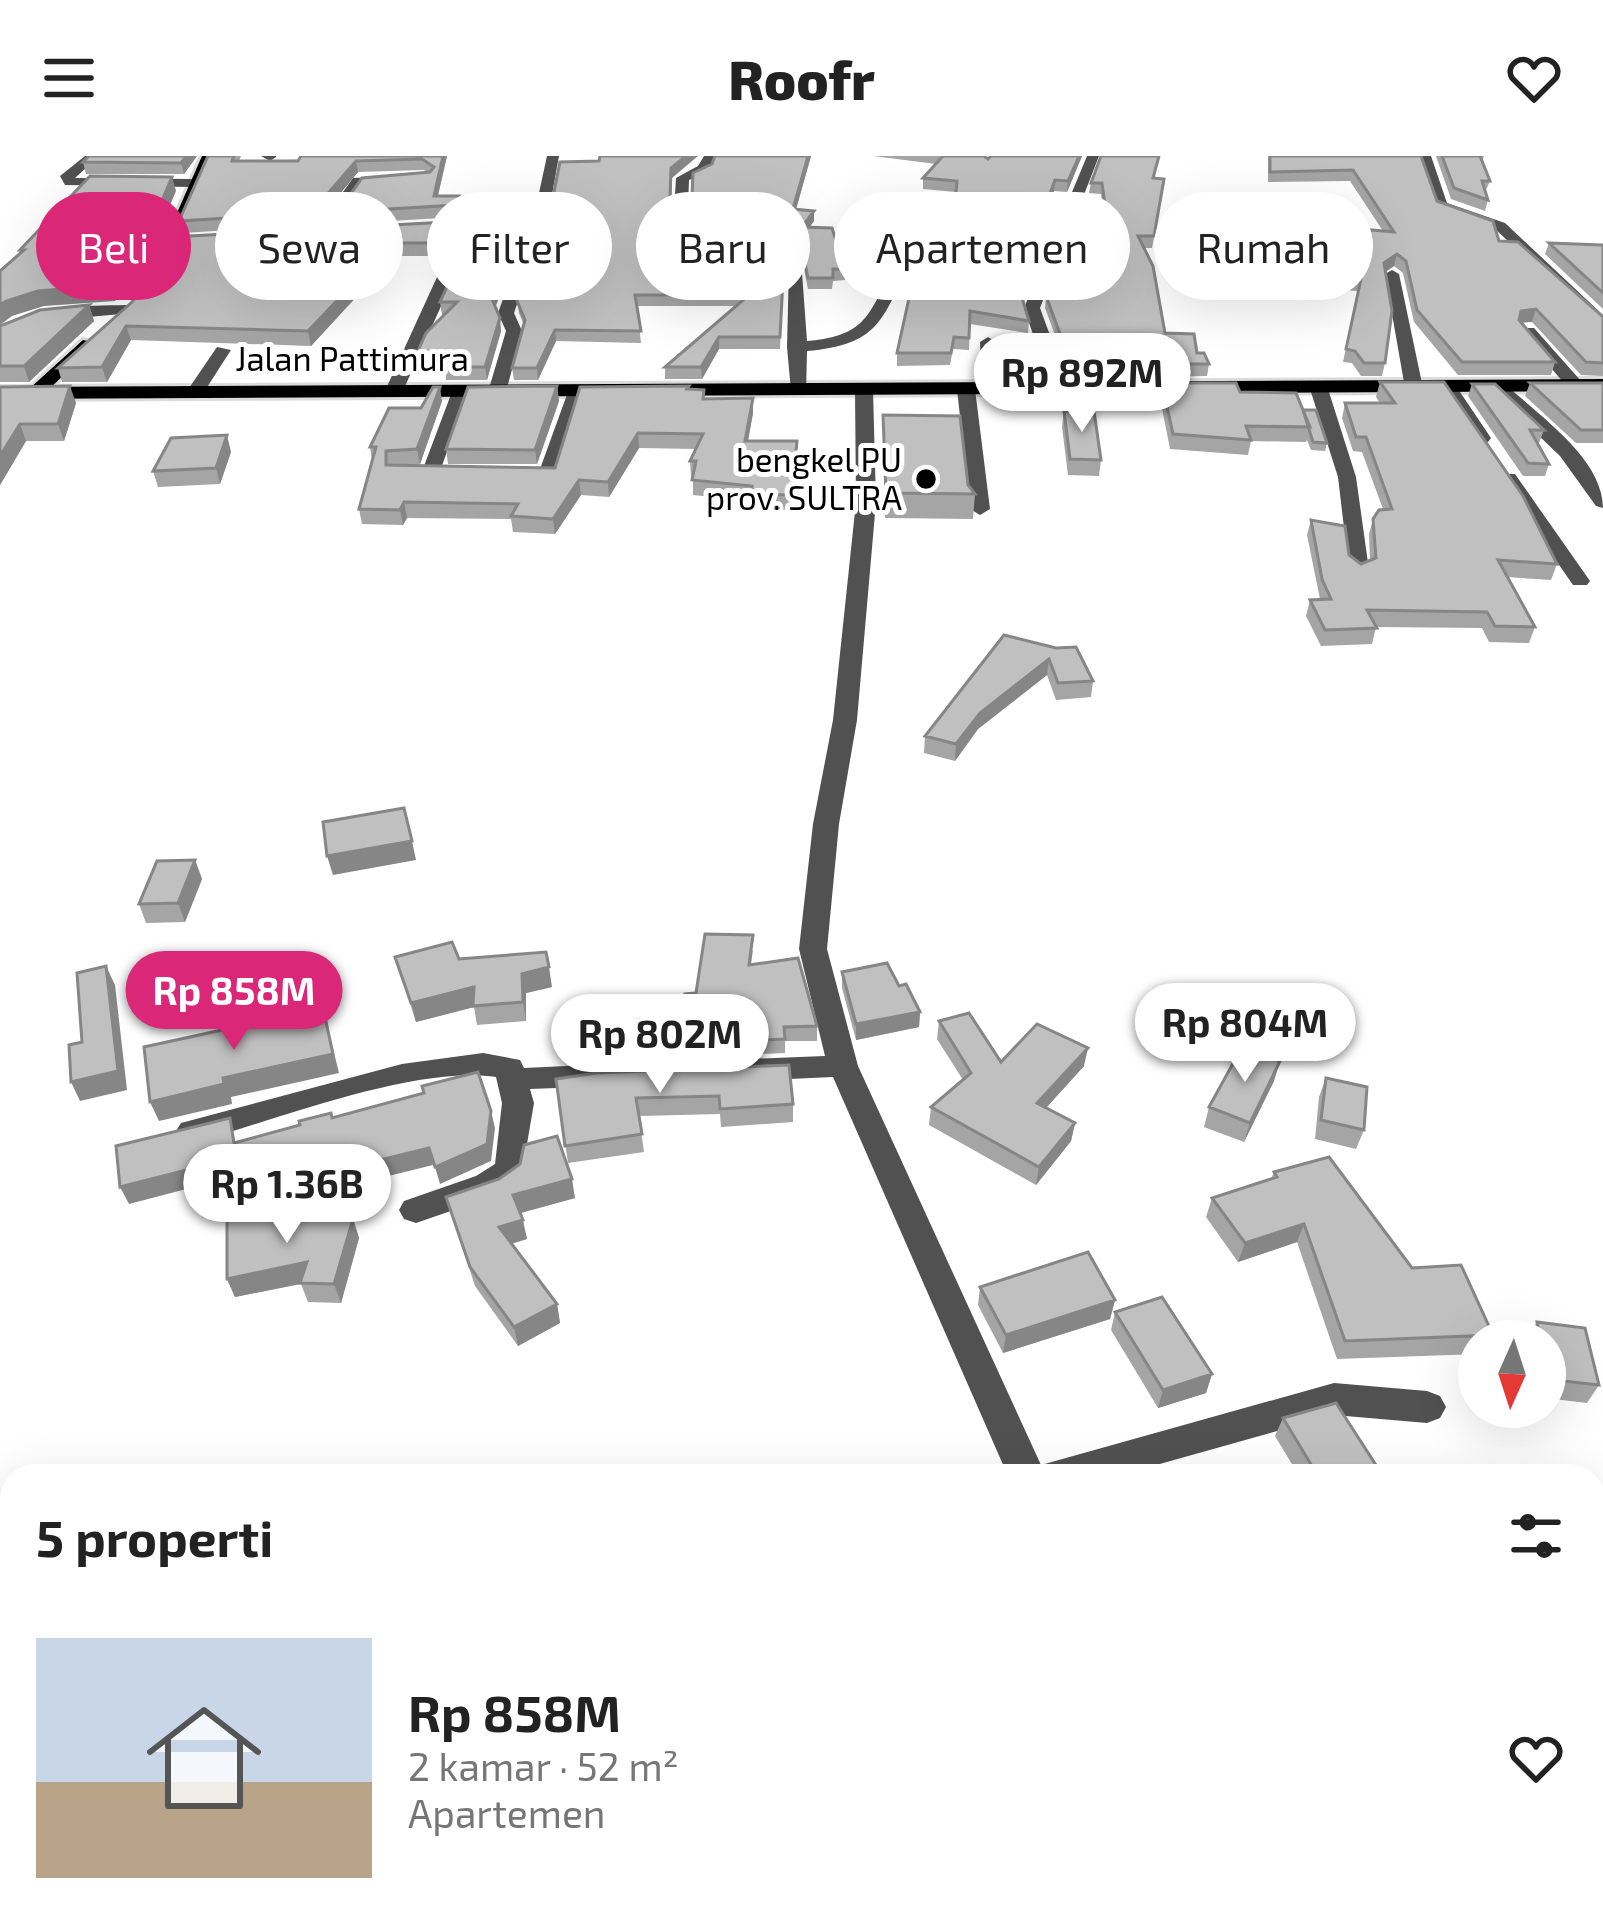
<!DOCTYPE html>
<html lang="id">
<meta charset="utf-8">
<style>
:root{--surface:#fff;--page:#f2f2f2;--text:#222;--muted:#767676;--accent:#db2777}
body{margin:0;font-family:"Exo 2",sans-serif;background:var(--page);color:var(--text);height:100vh;display:flex;flex-direction:column;font-size:45px;white-space:nowrap}
*{box-sizing:border-box;margin:0}
p{font-size:39px;color:var(--muted)}
.icon{flex:none;width:66px;height:66px;fill:none;stroke:currentColor;stroke-width:2;stroke-linecap:round;stroke-linejoin:round}
.map{position:relative;flex:1;overflow:hidden}
.drawer{position:absolute;left:0px;top:1308px;width:1605px;height:468px;display:flex;flex-direction:column;background:var(--surface);border-radius:36px 36px 0 0;box-shadow:0 12px 48px #0002}
.drawer>*{flex:none}
.guide{position:absolute;left:36px;top:36px;width:1533px;height:108px;display:flex;gap:24px}
.needle{width:78px;rotate:183deg}
.fabs{position:absolute;left:1458px;top:1164px;display:grid;gap:24px}
.fabs a{display:grid;place-items:center;width:108px;height:108px;border-radius:50%;background:var(--surface);box-shadow:0 12px 48px #0002;font-size:60px}
.price{position:absolute;translate:-50% -102px;padding:0 27px;border-radius:42px;background:#fff;color:#222;font-size:39px;line-height:78px;filter:drop-shadow(0 3px 6px #0008)}
.price::after{content:'';position:absolute;left:50%;top:72px;width:36px;height:27px;margin-left:-18px;background:inherit;clip-path:polygon(0 0,100% 0,50% 100%)}
.price.active{background:var(--accent);color:#fff}
ul{padding:0;list-style:none}
li{display:flex;align-items:center;gap:36px;height:300px;padding:0 36px}
li span{display:grid;place-items:center;flex:none;width:336px;height:240px;border-radius:0px;color:#555}
li>.icon{margin-inline-start:auto}
span .icon{width:144px;height:144px;fill:#fffc;stroke-width:1}
li b{font-size:51px}
h2{display:flex;justify-content:space-between;align-items:center;height:144px;padding:0 36px;font-size:51px}
.chip{padding:0 42px;border-radius:54px;background:var(--surface);box-shadow:0 12px 48px #0002;font-size:42px;line-height:108px}
.chip.active{background:var(--accent);color:#fff}
header{display:flex;justify-content:space-between;align-items:center;height:156px;padding:0 36px;background:var(--surface);font-size:54px;font-weight:800}
.map>svg:first-child{display:block}
</style>
<header><svg class="icon" aria-label="menu" viewBox="0 0 24 24"><path d="M4 6h16M4 12h16M4 18h16"/></svg>Roofr<svg class="icon" aria-label="heart" viewBox="0 0 24 24"><path d="M12 20l-8-8c-3-5 5-10 8-4 3-6 11-1 8 4z"/></svg></header>
<div class="map">
<svg width="1603" height="1776" viewBox="0 0 1603 1776">
<rect width="100%" height="100%" fill="#fff"/>
<g fill="none" stroke-linecap="round" stroke-linejoin="round">
<defs>
<path id="major" d="M202 0H214L174 99 154 132H144Z
M83 184 97 187 42 240H30V232Z"/>
<path id="highway" d="M1603 223V235L0 243V231Z"/>
</defs>
<!-- major casing -->
<use href="#major" stroke="#dbdbdb" stroke-width="6"/>
<!-- highway casing -->
<use href="#highway" stroke="#dbdbdb" stroke-width="6"/>
<!-- minor -->
<path fill="#515151" fill-rule="evenodd" d="M85 0H99L75 22 191 23 198 27 191 31 65 29 60 20Z
M261 0H276V1L270 5Z
M547 0H559L550 50 514 157 522 175 506 236 497 241 488 236 506 175 498 157 535 54 477 55 469 88 402 237 387 241 384 237 459 73 407 75 400 71 461 65 464 51 471 47 537 46Z
M704 0H716L708 16 689 24 686 102 801 103 807 185C872 180 869 153 898 103L910 106C882 165 878 189 807 195L806 239 791 235 787 191 789 110H678L671 106 676 22 698 10Z
M1087 0H1099L1040 152 1070 234 1061 239 1052 234 1024 152Z
M1419 0H1431L1447 47 1505 67 1603 159V173L1495 73 1436 52Z
M406 20 401 27 362 29 326 80 314 77 353 22Z
M1392 114 1399 118 1423 232 1414 237 1405 232 1385 118Z
M126 149 134 154 132 157 44 165 0 185V172C36 148 84 150 126 149Z
M1522 172H1534L1581 225V233H1569L1522 178Z
M988 181 996 186 1000 233 991 238 982 233 980 186Z
M217 191 231 194 202 239H190L187 235Z
M1442 227H1454L1491 282 1488 286H1476L1439 231Z
M1492 227H1504C1538 259 1603 302 1603 352L1596 350 1560 300 1492 235Z
M966 228 975 233 990 353 980 359 970 353 957 233Z
M1319 228 1328 233 1356 321 1369 414 1359 420 1349 414 1338 321 1310 233Z
M864 229 873 234 876 346 857 564 839 668 827 793 858 910 1041 1309 1334 1227 1427 1235 1440 1240 1446 1251 1440 1262 1427 1267 1334 1259 1117 1320H1008L833 921 747 925 736 922 732 914 736 906 747 903 825 900 799 793 813 668 833 564 856 346 855 234Z
M453 233 468 237 439 318 423 322 421 318Z
M569 233 584 237 554 323 506 322V314L540 313Z
M1501 318H1515L1590 425 1587 429H1573L1499 322Z
M483 897 520 904 524 912 609 908 620 911 624 919 620 927 609 930 530 933 534 947 521 1023 500 1038 416 1067 404 1063 399 1054 404 1045 476 1020 495 1008 502 947 496 921C414 909 274 965 192 987L181 983 176 975 181 967 402 908Z
M1229 1764H1278L1283 1776H1234Z"/>
<!-- major -->
<use href="#major" fill="#000" fill-rule="evenodd"/>
<!-- highway -->
<use href="#highway" fill="#000" fill-rule="evenodd"/>
</g>
<!-- wall -->
<path fill="#a5a5a5" d="M89 0H197L184 18H86L83 6Z
M208 0H241L239 5 447 0 438 40 460 51 458 61 340 68 338 56 427 16 424 14 358 16 314 69 182 77 179 65Z
M715 0H811L796 53 814 65 809 71 845 113V124L833 125 832 133H808L801 98H691L690 87Z
M873 0H984L988 3 991 0H1082L1067 36 1054 35 1042 68 982 63 979 65 1036 74 1035 83 1044 84 1043 95 1023 144 1029 165 1028 177 970 168 969 194 953 193 950 209 897 210V197L951 93 956 36 923 33V22L936 8Z
M1268 0H1421L1437 45 1499 85 1603 161V220L1581 219 1532 166H1522L1555 206 1551 219H1458L1414 166 1403 117 1394 110 1385 116V207L1382 220H1361L1352 207 1343 206 1358 135 1340 134 1343 96 1346 84 1357 85 1360 73 1383 75 1350 25 1268 26Z
M1436 0H1484L1482 5 1490 25 1485 36 1488 44 1485 55 1451 43Z
M599 5 672 22 669 99 677 103H784L780 193H719L702 223H665V211L735 150H637L641 187 556 185 538 224H514L512 212 524 169 519 157 517 145Z
M1154 23 1163 34 1152 92H1144L1165 177 1197 197 1209 208 1207 220 1156 221 1148 218 1145 206H1065L1045 152 1046 140 1108 92 1101 38 1089 37 1091 27Z
M529 59 495 151 501 175 487 224H446L445 209 420 208 418 195 444 159H442L440 146Z
M449 66 451 79 441 100H394L311 190 131 184 107 226H62L58 212 132 146Z
M1549 87 1603 89V153L1545 98Z
M89 149 94 165 29 226H0V170Z
M1380 226 1557 408 1551 424 1507 421 1535 471 1529 487 1489 486 1482 472 1376 471 1372 488 1321 490 1306 460 1310 444 1320 443 1307 379 1311 364 1361 408 1370 404 1369 378 1373 363 1383 353 1362 296 1353 295 1342 262 1345 247H1380L1376 241Z
M1162 227 1240 236 1303 254 1327 287 1325 295 1311 294 1307 284 1306 286 1251 285 1248 299 1170 293 1160 242Z
M1530 227H1603V287H1576L1525 240Z
M1472 228 1544 274 1539 287 1537 286 1549 308 1545 320H1523L1468 240Z
M557 230 559 245 537 308H448L446 293Z
M689 230V233L705 243 753 257 748 285 797 300 793 354 753 353 752 345 693 339V320H691L690 305 696 293 639 292 609 341 581 339 555 378 513 376 511 363 407 362 403 369 362 368 359 353 372 304 370 291 421 252 442 245 420 308 397 309 555 312Z
M0 231 76 247 64 285H26L0 329Z
M1064 255 1101 304 1099 320 1068 319 1062 271Z
M883 259 975 338 973 363 885 362Z
M231 296 220 328 158 331 153 315Z
M1004 479 1093 525 1091 541 1056 544 1047 519 978 573 955 605 924 597 925 580Z
M195 704 202 723 185 766 146 767 139 748Z
M753 794 751 809 817 870V885H785V897L611 904 607 856 684 849Z
M395 801 459 803 552 831 526 837V865L477 869 474 851 416 866Z
M842 816 899 830 920 856 919 871 856 884 842 832Z
M939 865 1001 906 1084 910 1046 952 1075 967 1071 985 1036 1029 929 969 931 951 963 924 937 883Z
M1326 922 1364 974 1356 993 1315 983 1319 941Z
M556 923 793 948V966L721 971 720 958 639 960 644 996 568 1007Z
M1274 925 1244 986 1204 971 1209 951Z
M1274 1016 1412 1112 1493 1179 1490 1185H1479V1198L1337 1203 1297 1086 1238 1106 1206 1061 1212 1042 1271 1023Z
M446 1041 575 1042 520 1057 527 1083 511 1088 557 1148 560 1167 518 1190 475 1130Z
M353 1063 359 1082 341 1147 308 1146 301 1128 235 1141 227 1123Z
M980 1131 1115 1144 1110 1163 1003 1197 978 1149Z
M1115 1156 1212 1218 1206 1237 1158 1252 1111 1174Z
M1537 1166 1599 1229 1587 1247 1545 1242V1185H1526Z
M1283 1262 1383 1320H1299L1275 1280Z
M1074 1764H1192L1196 1776H1079Z
M1381 1764H1510L1515 1776H1385Z"/>
<!-- shaded-wall -->
<path fill="#868686" d="M186 0H197L184 18 181 7Z
M443 0H447L435 51 434 40Z
M686 0H698L672 22 669 110 671 12Z
M808 0H811L793 64V53Z
M1079 0H1082L1067 36 1068 25Z
M356 5 358 16 314 69 311 57Z
M172 21 176 35 140 120 115 145 44 150 12 160 0 169V149Z
M1055 24 1054 35 1042 68 1043 57Z
M527 47 529 59 494 155 492 143Z
M983 52 982 63 971 70V59Z
M814 55V65L802 82V71Z
M449 66 451 79 441 100 439 87Z
M1044 84 1043 95 1020 150 1021 138Z
M392 87 394 100 311 190 308 175Z
M1397 98 1394 110 1381 119 1384 107Z
M89 149 94 165 29 226 24 210Z
M1536 153 1532 166 1517 167 1521 155Z
M500 162 501 175 487 224 485 211Z
M126 170 131 184 107 226 102 211Z
M555 174 556 185 538 224 537 212Z
M719 181V193L702 223 701 211Z
M70 230 76 247 64 285 58 268Z
M557 230 559 245 537 308 535 294Z
M440 231 442 245 420 308 417 293Z
M753 242V257L745 300V285Z
M20 268 26 285 0 329V300Z
M638 277 639 292 609 341 608 326Z
M227 279 231 296 220 328 216 312Z
M579 324 581 339 555 378 553 363Z
M404 346 407 362 403 369 400 354Z
M1049 503 1047 519 978 573 955 605 956 588 980 557Z
M412 685 416 704 333 719 327 700Z
M195 704 202 723 185 766 178 747Z
M106 810 115 829 127 934 80 945 71 926Z
M549 811 552 831 526 837V865L523 846 522 818Z
M474 831 478 850 416 866 411 847Z
M323 852 339 917 231 941 232 948 159 965 150 946 223 922Z
M920 856 919 871 856 884V868Z
M1088 892 1084 910 1034 965 1037 947Z
M1280 905 1274 925 1244 986 1250 967Z
M491 955 495 972 491 1005 440 1028 435 1011Z
M1075 967 1071 985 1036 1029 1039 1011Z
M429 992 433 1009 235 1058 228 1041Z
M190 1013 228 1019 235 1035 200 1045 194 1031 129 1048 120 1031Z
M572 1023 575 1042 517 1058 513 1039Z
M353 1063 359 1082 341 1147 334 1128Z
M523 1064 527 1083 503 1090 499 1071Z
M1304 1068 1297 1086 1238 1106 1245 1087Z
M307 1106 314 1125 235 1141 227 1123Z
M1115 1144 1110 1163 1003 1197 1006 1179Z
M557 1148 560 1167 518 1190 514 1171Z
M1212 1218 1206 1237 1158 1252 1163 1234Z"/>
<!-- building -->
<path fill="#c0c0c0" stroke="#868686" stroke-width="3" d="M89 0H186L181 7 83 6Z
M208 0H234L232 5H298L301 0H443L434 40H459L456 49 338 56 362 22 430 16 434 11 422 3 356 5 311 57 179 65Z
M600 0H686L671 12 668 99 677 103H784L780 181H719L701 211H665L749 139H635L641 175 555 174 537 212H512L525 164 517 145 553 41 560 6 599 5Z
M715 0H808L793 53 814 55 802 71 832 72 845 113H833V122H808L801 88 690 87 693 17 712 8Z
M943 0H984L988 3 991 0H1079L1068 25 1055 24 1043 57 983 52 971 59 975 64 1036 74 1033 83 1044 84 1021 138 1029 165 970 155 969 182 954 181 951 197H897L920 92 951 93 957 25 923 22Z
M1101 0H1159L1153 22 1164 23 1154 80H1138L1153 110 1165 177 1194 178 1197 197H1204L1209 208H1158L1150 205 1147 194H1066L1046 140 1067 87 1111 93 1102 27H1091Z
M1270 0H1421L1437 45 1493 65 1499 85 1518 86 1603 161V207L1586 206 1536 153 1521 155 1519 164 1555 206H1462L1417 154 1406 105 1397 98 1384 107 1392 155 1385 207H1364L1355 195 1346 193 1361 123 1343 122 1346 84 1359 85 1360 73 1394 76 1353 14 1270 16Z
M1442 0H1480L1490 25H1482L1488 44 1454 32Z
M90 20 172 21 136 105 110 129 38 135 6 145 0 149V115L24 94H20Z
M527 47 492 143 500 162 485 211H444L453 196 418 195 426 177 457 146H440L471 78 479 48Z
M449 66 439 87H392L308 175 126 170 102 211 58 212 132 146 156 116 171 81Z
M1549 87 1603 89V137Z
M89 149 24 210H0V170L40 154Z
M1380 226H1444L1523 340 1557 408 1498 404 1535 471 1495 470 1487 456 1367 454 1377 472 1325 474 1310 444 1331 443 1322 423 1311 364 1345 370 1349 399 1361 408 1376 402 1373 363 1379 354 1392 353 1366 281H1356L1345 247H1395Z
M1162 227H1236L1240 236 1296 237 1310 271 1246 270 1251 284 1173 278Z
M1530 227H1603V274H1581Z
M1472 228H1495L1544 274H1530L1549 308 1528 307Z
M70 230 58 268H20L0 300V231Z
M557 230 535 294 446 293 468 231Z
M689 230 687 233 704 234 703 243 753 242 745 285H797L792 339 753 338 752 330 692 324 696 305H690L703 278 638 277 608 326 579 324 553 363 511 360 518 348 404 346 400 354 359 353 376 291H370L389 252H421L433 231H440L417 293 386 295V309L555 312 580 231Z
M1303 254H1316L1327 287 1313 286Z
M1064 255H1094L1101 304 1070 303Z
M883 259 960 260 968 329 975 338 886 337Z
M227 279 216 312 153 315 171 282Z
M1004 479 1056 492 1076 491 1093 525 1058 527 1049 503 980 557 956 588 925 580Z
M404 652 412 685 327 700 323 666Z
M195 704 178 747 139 748 157 705Z
M705 778 753 779 749 809 798 802 817 870 784 871 785 883 609 890 607 856 684 849 685 838 696 837Z
M452 786 459 803 546 796 549 811 522 818 523 846 473 850 474 831 411 847 395 801Z
M887 807 899 830 906 828 920 856 856 868 842 816Z
M106 810 118 915 71 926 69 889 82 886 77 817Z
M323 852 333 898 223 922 224 928 150 946 144 891Z
M969 857 1001 906 1037 868 1088 892 1037 947 1075 967 1039 1011 931 951 971 917 939 865Z
M1242 891 1280 905 1250 967 1209 951Z
M789 909 793 948 720 953 719 940 636 942 642 978 565 990 556 923 597 917Z
M478 916 491 955 487 988 435 1011 429 992 228 1041V1019L193 1028 190 1013 120 1031 116 990 230 962 234 987 300 969 299 965 331 957 332 962 424 937 422 930Z
M1326 922 1367 931 1364 974 1321 964Z
M557 980 572 1023 513 1039 523 1064 499 1071 557 1148 514 1171 470 1111 446 1041 499 1023 520 1008 524 989Z
M1329 1001 1412 1112 1461 1109 1493 1179 1345 1185 1304 1068 1245 1087 1212 1042 1277 1021 1274 1016Z
M227 1060 353 1063 334 1128 300 1127 307 1106 227 1123Z
M1088 1096 1115 1144 1006 1179 980 1131Z
M1162 1141 1212 1218 1163 1234 1115 1156Z
M1537 1166 1585 1172 1599 1229 1545 1223V1185H1537L1540 1184Z
M1336 1247 1383 1320H1318L1283 1262Z
M1085 1764H1192L1196 1776H1090Z
M1397 1764H1510L1515 1776H1400Z"/>
<!-- markers -->
<circle fill="#000" stroke="#fff" stroke-width="4.5" cx="926" cy="323" r="12"/>
<g text-anchor="middle" stroke-width="10" stroke-linejoin="round" paint-order="stroke">
<!-- far-street labels -->
<g font-size="33" fill="#000" stroke="#fff">
<text x="352" y="215">Jalan Pattimura</text>
</g>
<!-- far-poi labels -->
<g font-size="33" fill="#000" stroke="#fff" text-anchor="end">
<text x="902" y="316">bengkel PU<tspan x="902" dy="38">prov. SULTRA</tspan></text>
</g>
</g>
</svg>
<div class="fabs">
<a><svg class="needle" viewBox="-14 -14 28 28"><path d="M0-13l5 13h-10z" fill="#e53935"/><path d="M0 13l5-13h-10z" fill="#767676"/></svg></a>
</div>
<b class="price" style="left:1082px;top:279px">Rp 892M</b>
<b class="price active" style="left:234px;top:897px">Rp 858M</b>
<b class="price" style="left:1245px;top:929px">Rp 804M</b>
<b class="price" style="left:660px;top:940px">Rp 802M</b>
<b class="price" style="left:287px;top:1090px">Rp 1.36B</b>
<div class="guide">
<a class="chip active">Beli</a>
<a class="chip">Sewa</a>
<a class="chip">Filter</a>
<a class="chip">Baru</a>
<a class="chip">Apartemen</a>
<a class="chip">Rumah</a>
</div>
<section class="drawer">
<h2>5 properti<svg class="icon" aria-label="filters" viewBox="0 0 24 24"><path d="M4 7h16M4 17h16"/><circle cx="9" cy="7" r="2"/><circle cx="15" cy="17" r="2"/></svg></h2>
<ul>
<li><span style="background:linear-gradient(#c9d6e8 60%,#b9a48a 0)"><svg class="icon" aria-label="home" viewBox="0 0 24 24"><path d="M3 11l9-7 9 7M6 9v11h12V9"/></svg></span><div><b>Rp 858M</b><p>2 kamar · 52 m²</p><p>Apartemen</p></div><svg class="icon" aria-label="heart" viewBox="0 0 24 24"><path d="M12 20l-8-8c-3-5 5-10 8-4 3-6 11-1 8 4z"/></svg></li>
</ul>
</section>
</div>
